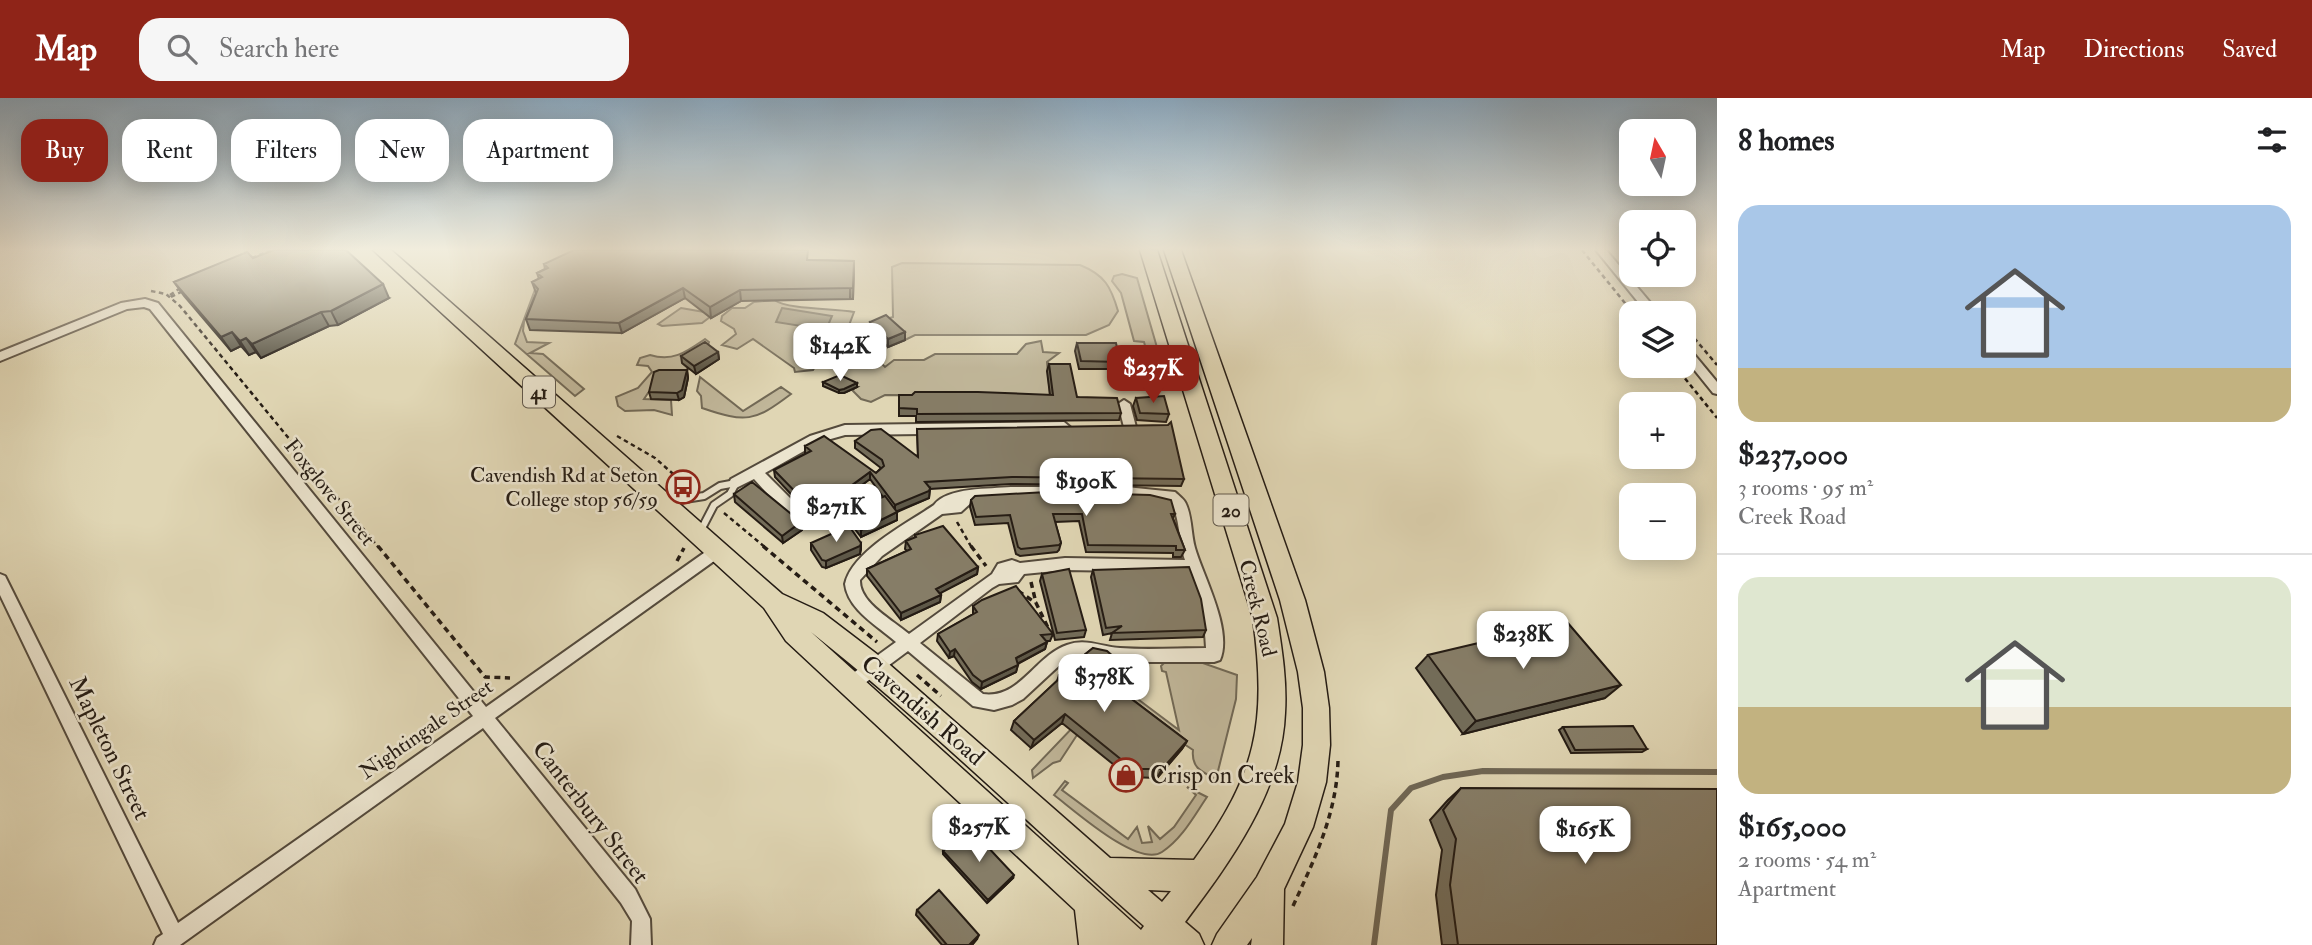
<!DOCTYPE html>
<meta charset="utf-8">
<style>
:root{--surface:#fff;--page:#f6f6f6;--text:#202124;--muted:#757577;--line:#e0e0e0;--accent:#8f2418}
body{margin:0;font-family:"IM FELL Double Pica",serif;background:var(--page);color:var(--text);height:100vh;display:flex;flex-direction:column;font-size:26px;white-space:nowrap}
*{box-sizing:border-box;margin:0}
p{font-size:23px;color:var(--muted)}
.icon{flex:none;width:38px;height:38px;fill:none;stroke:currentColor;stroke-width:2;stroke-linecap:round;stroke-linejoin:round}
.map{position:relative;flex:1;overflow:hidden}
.sheet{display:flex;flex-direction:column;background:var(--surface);width:595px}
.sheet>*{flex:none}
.banner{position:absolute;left:21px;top:21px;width:665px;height:63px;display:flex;gap:14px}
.needle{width:46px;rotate:351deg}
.buttons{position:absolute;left:1619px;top:21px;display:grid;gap:14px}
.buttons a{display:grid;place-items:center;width:77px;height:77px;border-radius:14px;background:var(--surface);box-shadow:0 4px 18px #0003;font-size:35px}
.price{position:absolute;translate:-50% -60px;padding:0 16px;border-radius:14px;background:#fff;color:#222;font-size:23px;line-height:46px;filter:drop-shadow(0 2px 4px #0008)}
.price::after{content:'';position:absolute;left:50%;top:42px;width:21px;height:16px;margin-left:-10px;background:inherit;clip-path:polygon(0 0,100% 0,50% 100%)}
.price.selected{background:var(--accent);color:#fff}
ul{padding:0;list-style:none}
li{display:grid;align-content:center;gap:14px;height:371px;padding:0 21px}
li+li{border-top:2px solid var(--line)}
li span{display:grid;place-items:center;height:217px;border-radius:21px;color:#555}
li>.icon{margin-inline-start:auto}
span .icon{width:126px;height:126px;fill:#fffc;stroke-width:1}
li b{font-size:30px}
h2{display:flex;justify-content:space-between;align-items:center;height:84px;padding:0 21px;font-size:30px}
.tag{padding:0 24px;border-radius:21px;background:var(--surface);box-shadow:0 4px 18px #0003;font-size:24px;line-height:63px}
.tag.selected{background:var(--accent);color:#fff}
header{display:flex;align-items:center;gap:42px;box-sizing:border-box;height:98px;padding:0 35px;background:var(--accent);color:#fff}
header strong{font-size:33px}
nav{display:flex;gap:38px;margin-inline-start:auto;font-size:24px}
.search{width:490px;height:63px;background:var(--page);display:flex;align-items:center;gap:18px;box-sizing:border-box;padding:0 24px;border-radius:21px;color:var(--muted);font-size:26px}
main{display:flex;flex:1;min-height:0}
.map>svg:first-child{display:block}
</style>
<header>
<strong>Map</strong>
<div class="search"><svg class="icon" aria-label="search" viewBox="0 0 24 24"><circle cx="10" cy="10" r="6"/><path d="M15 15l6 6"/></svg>Search here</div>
<nav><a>Map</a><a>Directions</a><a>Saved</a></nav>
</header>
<main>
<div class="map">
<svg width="1717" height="847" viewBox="0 0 1717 847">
<rect width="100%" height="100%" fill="#e0d6b4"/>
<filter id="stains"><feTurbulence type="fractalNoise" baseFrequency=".00286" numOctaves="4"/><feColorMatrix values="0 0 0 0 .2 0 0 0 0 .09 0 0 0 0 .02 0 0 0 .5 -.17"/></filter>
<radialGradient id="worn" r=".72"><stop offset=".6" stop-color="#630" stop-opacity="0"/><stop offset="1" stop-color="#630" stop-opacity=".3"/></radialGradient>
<!-- green -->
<path fill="#c0b699" stroke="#726956" stroke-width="2" d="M902 165 1080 167C1105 177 1111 189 1118 213L1109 227 1086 237H915L905 242 886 224V221L893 219 892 169Z
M1122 176 1137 180 1169 291 1157 292 1144 244 1134 243 1121 195 1112 183 1114 178Z
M537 186 524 224 523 233 527 244 549 245 530 255 543 256 584 291 575 298 515 246Z
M774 202C790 212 832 210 854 214L848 230 843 231C837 246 813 249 799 253L798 256 808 262 820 260 813 272 795 274 794 270 753 241 737 251 722 247 736 236 734 231 721 223 722 218 732 210H745L754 204Z
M681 210 704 214 710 219 702 225 662 228 658 226Z
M705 241 709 244 706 252 683 266 689 271 648 295 644 301 671 302 672 317 654 312 625 313 618 308 616 299 638 290 652 274 648 268 637 267 640 260 650 257C673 264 686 254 705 241Z
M1041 243 1043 254 1059 255 1047 264 1050 298 885 297 871 304 861 301 853 293 856 285 838 277 837 273 839 265 823 257 828 255 846 258 855 253H881L884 256 882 266 885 269 894 262H924L935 256H1017L1026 246Z
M700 279 743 313 781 289 791 296C754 324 746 325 702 310L701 298 697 293Z
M1165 564H1200L1237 577 1236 601 1216 681C1202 674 1191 670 1193 652L1113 599 1077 637 1060 663 1053 665 1033 680 1032 672 1120 580H1131L1135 599 1179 632 1166 574 1162 573 1161 568Z
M1065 683 1068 685 1062 692 1128 741 1137 729 1142 745 1152 744 1148 728 1160 741 1174 729 1196 697 1187 689 1207 699C1194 718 1182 741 1162 754 1138 770 1074 712 1054 697Z"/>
<!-- water -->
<path fill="#a0977e" stroke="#6f6654" stroke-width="2" d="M782 210 832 218 826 232 776 224Z"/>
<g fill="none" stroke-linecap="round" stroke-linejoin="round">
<!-- stream -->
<path stroke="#6f6654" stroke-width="6" d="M1374 847 1391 712 1411 690 1443 679 1483 673 1717 674"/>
<defs>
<path id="service" d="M666 404 704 398 720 388 736 385
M700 434 714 407 730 396 736 385"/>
<path id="minor" d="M1596 152H1606L1659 215H1647Z
M145 201 158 205 486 609 711 450H721L723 454 721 458 495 620 635 791 650 821 651 847H631L632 823 621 805 483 630 180 847H154L157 840 163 836 0 497V476L5 478 178 825 473 618 150 211 144 209 127 211 0 263V254L121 205Z
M1684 248 1688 249 1717 284V296L1713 295 1684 259Z
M1124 302 1130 306 1136 329 1130 334 1124 329 1118 306Z
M1064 324 1070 329 1064 334 845 337 820 344 765 375 814 424 812 428 807 429 782 412 754 381 736 390 729 385 731 381 810 338 845 327Z
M1011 389H1126L1175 394C1179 398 1184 401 1186 406 1192 419 1191 436 1195 450 1203 478 1233 532 1220 562L1214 564H1122L1090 557 1077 558 1063 564 1023 601 1012 607 994 612 973 608 908 553 857 591 851 593 845 591 843 586 845 581 896 544C878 528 848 512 845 486 852 453 908 425 934 407 947 389 990 391 1011 389ZM1011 399C1034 399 1164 395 1173 409 1179 419 1180 448 1185 462L1065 460 1020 465 1012 462 998 466 992 476 909 536C893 522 859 505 860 482L882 458 942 416 961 414 973 403ZM1065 472 1190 474C1199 499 1205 523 1206 550 1177 550 1149 552 1120 550 1101 549 1086 540 1067 547 1035 558 1020 601 983 596L920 545 992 490 999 486 1018 484 1024 476Z"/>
<path id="primary" d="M373 152H391L782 496 823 515 882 560 1110 760 1194 762C1257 676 1267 625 1253 520L1140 152H1157L1277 520C1282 552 1287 583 1285 615 1282 694 1230 764 1185 824L1199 836 1204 847H1079L1075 812 786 543 764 510ZM811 534C927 626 1033 730 1144 828L1141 832ZM1148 792 1171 793 1162 804Z
M1164 152H1181L1305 502 1324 574 1329 610 1330 647 1326 684 1313 729 1284 791 1283 847H1251L1252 840 1247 847H1212L1217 836 1257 779 1285 726 1298 684 1303 647V610L1298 574 1280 502Z"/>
</defs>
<!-- service casing -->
<use href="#service" stroke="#544a3c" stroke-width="10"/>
<!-- minor casing -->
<use href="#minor" stroke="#544a3c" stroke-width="4"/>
<!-- primary casing -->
<use href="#primary" stroke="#251c14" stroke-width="3"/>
<!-- path-far1 -->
<path stroke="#251c14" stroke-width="2.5" stroke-dasharray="4.5 3.5" stroke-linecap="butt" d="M1582 152 1633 215
M252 160 272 152
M151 193 166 196 180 208 379 450
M170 197 182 189
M171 199 183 193
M1665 206 1672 215
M1684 228 1717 267
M1675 268 1717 320
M617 338 655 360 688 389
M724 415 766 450
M957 424 972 450"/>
<!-- path -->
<path stroke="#251c14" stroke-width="3.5" stroke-dasharray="6 4.5" stroke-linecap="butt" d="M378 448 485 579 510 580
M763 448 877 544
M971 448 986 468
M677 463 684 450
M1031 484 1036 505
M1018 493 1036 505 1054 542
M917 577 941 598
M1293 808C1315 760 1337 715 1338 662"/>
<!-- service -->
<use href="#service" stroke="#ebe4ce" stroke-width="6"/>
<!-- minor -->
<use href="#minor" fill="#ebe4ce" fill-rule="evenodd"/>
<!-- primary -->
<use href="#primary" fill="#e0d6b4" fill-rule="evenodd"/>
</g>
<!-- wall -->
<path fill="#736c59" stroke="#251c14" stroke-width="2" d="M253 160 389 200 338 227 329 228 261 260 256 254 249 257 241 248 231 253 184 198 174 184Z
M809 162 854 163 853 201 741 203 711 220 685 200 622 235 530 232 526 221 536 195 532 184 539 181 537 175 545 171 544 166Z
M870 224 905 234V242L888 249 870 232Z
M1077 245 1120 264 1118 271H1079L1075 253Z
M718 254 719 261 696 276 682 265 681 258Z
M1049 266 1077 299 1121 315 1119 322 916 324V318H899V297H1050L1047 273Z
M687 272 688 280 684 299 679 302 651 301 649 294Z
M823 284 857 289 844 295H839L823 288Z
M1136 300 1169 316 1166 324 1137 322 1133 308Z
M917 331 1184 381 1181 388 1011 386 930 391 929 400 897 414V422L861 439 848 422V414L883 399 870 381 815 422 775 379 774 372 805 356V348L876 375 881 370 855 350V343L918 358Z
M734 396 801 424 802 432 783 445 735 404Z
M971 402 1175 416 1173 420 1185 452 1181 459H1173V455L1086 454 1079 423 1055 424 1061 445 1059 452 1057 454 1020 458 1016 456 1008 425 975 427 970 409Z
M915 437 978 469 977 476 939 495 941 497 940 504 901 522 867 478V471L907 453 905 451 906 443 915 440Z
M811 445H861V452L860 456 826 470 822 469 811 452Z
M1093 472 1206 532 1203 539 1110 542 1112 535 1103 537 1091 479Z
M1042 476 1086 532 1084 539 1055 542 1040 483Z
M973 508 1053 536 1050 543H1046L1047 544 1045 551 1018 566 1016 574 981 591 972 584 954 558 949 560 937 543 938 536 973 516Z
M1093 550 1132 575 1128 584H1109L1187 643 1182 651 1157 680 1129 679 1062 625 1031 650 1011 632 1014 623 1057 583 1059 577Z
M1428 557 1605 600 1463 636 1416 570Z
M1563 629 1647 651 1642 654 1571 655 1559 632Z
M1461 690 1717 847H1442L1436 797 1442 752 1430 722 1448 702Z
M943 753 1013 780 987 805 943 756Z
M917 812 977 841 972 847H942L916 817Z"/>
<!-- shaded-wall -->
<path fill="#5e5848" stroke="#251c14" stroke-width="2" d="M854 163 853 201H850V191Z
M383 186 389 200 338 227 331 213Z
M683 190 685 200 622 235 619 225Z
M740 192 741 203 711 220 710 209Z
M321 214 329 228 261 260 252 246Z
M232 234 241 248 231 253 221 239Z
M905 234V242L888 249V241Z
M246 240 256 254 249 257 240 243Z
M718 254 719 261 696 276 694 268Z
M687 272 688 280 684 299 679 302 677 295Z
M857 285V289L844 295H839V292Z
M870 374V381L815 422V414Z
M930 390 929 400 895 414V407Z
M897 414V422L861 439V432Z
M801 424 802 432 783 445 782 438Z
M861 445 860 456 826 470V463Z
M978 469 977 476 935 498 936 491Z
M941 497 940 504 901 522V515Z
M1047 544 1045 551 1015 567 1016 560Z
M955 551 954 558 949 560 950 554Z
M1018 567 1016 574 981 591 982 584Z
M1621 587 1605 600 1463 636 1476 623Z
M1065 616 1062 625 1031 650 1034 642Z
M1187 643 1182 651 1157 680 1162 671Z
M1014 777 1013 780 987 805 988 802Z
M979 837 977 841 972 847H969Z"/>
<!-- building -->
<path fill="#867d67" stroke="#251c14" stroke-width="2" d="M274 152H346L383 186 331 213 321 214 252 246 246 240 240 243 232 234 221 239 174 184 247 154 253 160Z
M574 152H808L807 162 854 163 853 190 740 192 710 209 683 190 619 225 526 221 538 191 532 184 542 179 537 175 548 170 544 166Z
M886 217 905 234 888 241 870 224Z
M705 244 718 254 694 268 681 258Z
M1077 245H1116L1120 264 1081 263Z
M1049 266H1070L1077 299 1117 300 1121 315 917 316V311L899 310V297H912L915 294H978L1053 297Z
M659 272H687L682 292 677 295 649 294 654 274Z
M840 277 857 285 844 291 839 292 823 284Z
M1164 298 1169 316 1140 315 1136 300Z
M1171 324 1184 381 1012 379 925 384 930 390 929 393 895 407 870 374 815 414 774 372 811 353 805 348 824 338 876 375 884 368 882 362 855 343 871 332 881 331 918 359 917 331 1168 327Z
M752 384 801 424 782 438 734 396Z
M1047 394 1150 397 1171 402 1175 416H1171L1185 452H1176V448L1088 447 1082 416H1053L1061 445 1059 447 1021 451 1018 449 1010 417 976 419 971 402 975 398Z
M885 398 897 414 861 432 848 414Z
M849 428 861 445 860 448 826 463 822 462 811 445Z
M943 428 978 469 936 491 941 497 901 515 867 471 911 451 906 443 916 439 915 437Z
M1189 469 1201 501 1206 532 1112 535 1122 528 1106 530 1093 472Z
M1069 471 1086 532 1057 535 1042 476Z
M1016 488 1053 536 1041 537 1047 544 1016 560 1018 567 982 584 973 577 955 551 950 554 938 536 977 514 973 508 982 502Z
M1567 524 1621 587 1476 623 1428 557Z
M1093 550 1107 553 1132 575 1096 574 1187 643 1162 671H1133L1065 616 1034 642 1014 623 1061 579 1059 577Z
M1633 628 1647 651 1575 652 1563 629Z
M1461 690 1717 691V847H1458L1450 787 1456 741 1443 712Z
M970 730 1014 777 988 802 943 753Z
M939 792 979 837 969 847H947L917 812Z"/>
<!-- sky -->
<linearGradient id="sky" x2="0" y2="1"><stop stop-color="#8ba8be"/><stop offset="0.56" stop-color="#f1eddd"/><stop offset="1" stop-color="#f1eddd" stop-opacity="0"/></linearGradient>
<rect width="1717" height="270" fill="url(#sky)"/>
<!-- icons -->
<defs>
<symbol id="bus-ring" viewBox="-11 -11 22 22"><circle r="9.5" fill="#ebe4ce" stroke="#8f2418" stroke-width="1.5"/><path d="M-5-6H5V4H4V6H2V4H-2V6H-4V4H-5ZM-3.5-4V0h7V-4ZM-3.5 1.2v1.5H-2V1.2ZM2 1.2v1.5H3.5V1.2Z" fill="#8f2418"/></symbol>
<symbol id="shop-ring" viewBox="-11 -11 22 22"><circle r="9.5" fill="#ebe4ce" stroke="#8f2418" stroke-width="1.5"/><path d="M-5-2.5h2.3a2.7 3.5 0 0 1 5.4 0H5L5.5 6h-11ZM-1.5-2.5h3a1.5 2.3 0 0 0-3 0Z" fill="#8f2418"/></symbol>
</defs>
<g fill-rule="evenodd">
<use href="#bus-ring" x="664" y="370" width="38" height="38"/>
<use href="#shop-ring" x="1107" y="658" width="38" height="38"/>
</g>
<g text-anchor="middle" stroke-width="5" stroke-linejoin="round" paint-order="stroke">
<!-- shield labels -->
<g fill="#ebe4ce" stroke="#60584c" stroke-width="2">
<rect x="523" y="278.5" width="32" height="31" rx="5"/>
<rect x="1213.5" y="396.5" width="35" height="31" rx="5"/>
</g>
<g font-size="19" font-weight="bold" fill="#251c14">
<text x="539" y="301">41</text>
<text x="1231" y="419">20</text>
</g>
<!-- poi labels -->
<g font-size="21" fill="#251c14" stroke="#ebe4ce" text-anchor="end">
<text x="658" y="384">Cavendish Rd at Seton<tspan x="658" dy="24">College stop 56/59</tspan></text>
</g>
<!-- street labels -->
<g font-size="21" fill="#251c14" stroke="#ebe4ce">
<text transform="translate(330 394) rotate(51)" y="7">Foxglove Street</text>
<text transform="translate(1258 510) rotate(76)" y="7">Creek Road</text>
<text transform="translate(426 631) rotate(-35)" y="7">Nightingale Street</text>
</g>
<!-- near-street labels -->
<g font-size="24" fill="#251c14" stroke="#ebe4ce">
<text transform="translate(923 612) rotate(41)" y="8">Cavendish Road</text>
<text transform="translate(110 650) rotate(64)" y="8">Mapleton Street</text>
<text transform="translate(591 714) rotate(52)" y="8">Canterbury Street</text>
</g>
<!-- near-poi labels -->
<g font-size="24" fill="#251c14" stroke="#ebe4ce" text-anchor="start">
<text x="1150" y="685">Crisp on Creek</text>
</g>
</g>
<rect width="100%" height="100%" filter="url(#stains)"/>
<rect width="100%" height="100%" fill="url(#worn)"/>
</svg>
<div class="buttons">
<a><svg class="needle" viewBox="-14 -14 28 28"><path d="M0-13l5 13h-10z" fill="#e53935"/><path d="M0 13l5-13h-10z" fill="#757577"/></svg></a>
<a><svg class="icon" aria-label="locate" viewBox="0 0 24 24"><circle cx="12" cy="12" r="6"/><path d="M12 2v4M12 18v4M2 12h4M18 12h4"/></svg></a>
<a><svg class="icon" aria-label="layers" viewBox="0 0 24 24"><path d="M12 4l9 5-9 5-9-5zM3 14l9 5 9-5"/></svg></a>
<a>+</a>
<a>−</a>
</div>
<b class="price" style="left:840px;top:285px">$142K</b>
<b class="price selected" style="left:1153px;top:307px">$237K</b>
<b class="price" style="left:1086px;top:420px">$190K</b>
<b class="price" style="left:836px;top:446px">$271K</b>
<b class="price" style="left:1523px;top:573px">$238K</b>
<b class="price" style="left:1104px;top:616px">$378K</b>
<b class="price" style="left:979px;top:766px">$257K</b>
<b class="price" style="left:1585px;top:768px">$165K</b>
<div class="banner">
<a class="tag selected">Buy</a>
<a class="tag">Rent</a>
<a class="tag">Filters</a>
<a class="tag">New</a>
<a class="tag">Apartment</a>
</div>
</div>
<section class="sheet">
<h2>8 homes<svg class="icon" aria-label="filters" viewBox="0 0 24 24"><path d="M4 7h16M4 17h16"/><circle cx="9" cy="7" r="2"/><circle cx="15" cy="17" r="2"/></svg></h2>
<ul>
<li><span style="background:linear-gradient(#a9c7e8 75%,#c2b280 0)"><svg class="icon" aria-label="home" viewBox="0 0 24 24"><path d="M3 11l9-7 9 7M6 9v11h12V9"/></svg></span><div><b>$237,000</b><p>3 rooms · 95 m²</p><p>Creek Road</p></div></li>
<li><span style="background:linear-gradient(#dfe7d0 60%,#c2b280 0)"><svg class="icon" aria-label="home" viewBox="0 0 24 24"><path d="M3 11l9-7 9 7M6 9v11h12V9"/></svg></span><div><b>$165,000</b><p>2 rooms · 54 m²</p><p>Apartment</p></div></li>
</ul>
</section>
</main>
